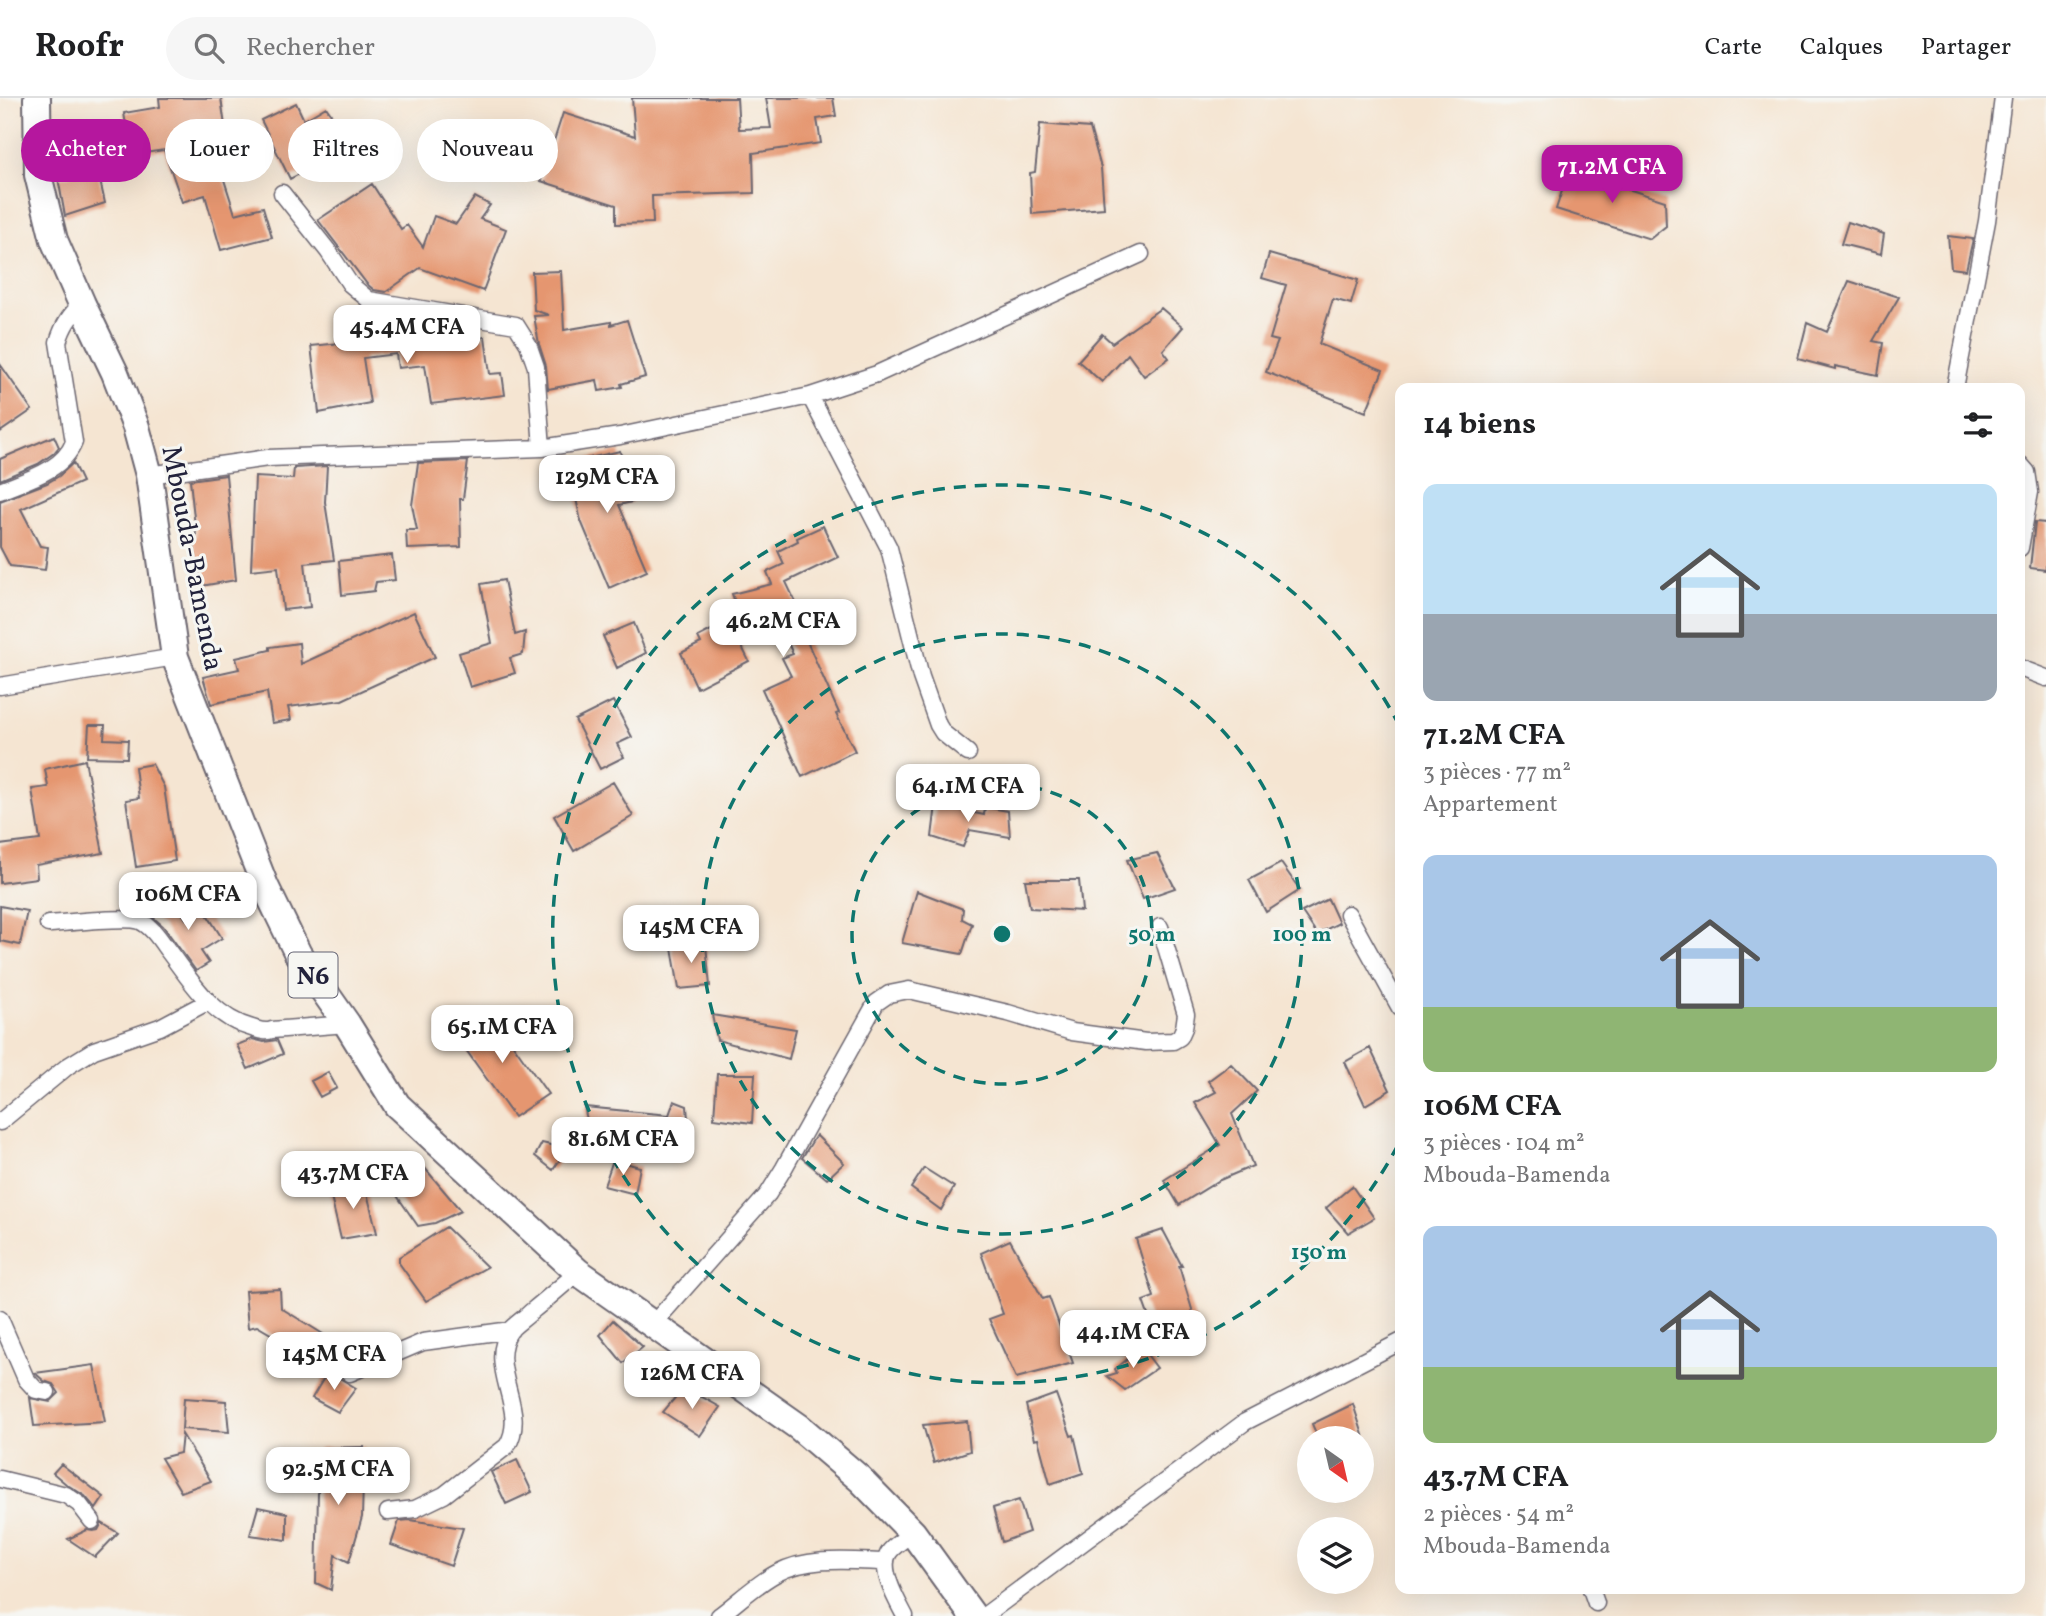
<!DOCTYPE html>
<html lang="fr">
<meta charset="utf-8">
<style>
:root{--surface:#fff;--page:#f6f6f6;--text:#202124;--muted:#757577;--line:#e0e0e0;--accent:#b5179e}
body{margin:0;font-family:Vollkorn,serif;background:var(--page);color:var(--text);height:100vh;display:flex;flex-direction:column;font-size:26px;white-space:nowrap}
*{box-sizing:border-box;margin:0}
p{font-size:23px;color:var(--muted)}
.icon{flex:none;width:38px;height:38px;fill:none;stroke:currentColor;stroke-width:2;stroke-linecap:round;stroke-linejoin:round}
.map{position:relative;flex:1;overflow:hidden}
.sheet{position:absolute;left:1395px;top:285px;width:630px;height:1211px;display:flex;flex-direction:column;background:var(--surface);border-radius:14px;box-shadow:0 7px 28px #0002}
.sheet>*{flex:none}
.banner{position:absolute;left:21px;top:21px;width:665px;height:63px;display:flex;gap:14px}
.needle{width:46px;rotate:146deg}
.buttons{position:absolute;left:1297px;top:1328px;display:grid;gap:14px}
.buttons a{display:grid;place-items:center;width:77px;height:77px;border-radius:50%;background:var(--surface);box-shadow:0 7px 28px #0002;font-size:35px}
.price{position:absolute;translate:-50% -60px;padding:0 16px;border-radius:14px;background:#fff;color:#222;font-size:23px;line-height:46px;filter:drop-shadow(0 2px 4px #0008)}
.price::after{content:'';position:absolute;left:50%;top:42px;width:21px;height:16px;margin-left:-10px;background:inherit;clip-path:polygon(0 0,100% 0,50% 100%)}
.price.on{background:var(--accent);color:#fff}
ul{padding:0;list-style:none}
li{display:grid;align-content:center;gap:14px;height:371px;padding:0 28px}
li span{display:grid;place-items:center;height:217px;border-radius:14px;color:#555}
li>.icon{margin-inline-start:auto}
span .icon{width:126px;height:126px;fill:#fffc;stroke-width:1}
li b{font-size:30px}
h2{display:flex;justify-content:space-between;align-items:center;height:84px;padding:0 28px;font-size:30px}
.pill{padding:0 24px;border-radius:32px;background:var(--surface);box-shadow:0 7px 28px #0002;font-size:24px;line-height:63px}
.pill.on{background:var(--accent);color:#fff}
header{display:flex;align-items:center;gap:42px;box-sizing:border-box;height:98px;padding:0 35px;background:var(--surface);border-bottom:2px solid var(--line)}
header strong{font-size:33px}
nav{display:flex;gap:38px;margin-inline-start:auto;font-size:24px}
.search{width:490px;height:63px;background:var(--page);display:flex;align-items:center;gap:18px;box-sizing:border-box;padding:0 24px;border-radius:38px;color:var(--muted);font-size:26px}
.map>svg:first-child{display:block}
</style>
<header>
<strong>Roofr</strong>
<div class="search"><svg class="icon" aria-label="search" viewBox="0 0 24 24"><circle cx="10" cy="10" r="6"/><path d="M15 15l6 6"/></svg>Rechercher</div>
<nav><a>Carte</a><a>Calques</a><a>Partager</a></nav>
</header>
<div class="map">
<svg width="2046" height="1518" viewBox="0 0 2046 1518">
<rect width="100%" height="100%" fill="#f6f6f2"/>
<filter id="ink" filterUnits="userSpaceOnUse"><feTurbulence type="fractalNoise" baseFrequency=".0143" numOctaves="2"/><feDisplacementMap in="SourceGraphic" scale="14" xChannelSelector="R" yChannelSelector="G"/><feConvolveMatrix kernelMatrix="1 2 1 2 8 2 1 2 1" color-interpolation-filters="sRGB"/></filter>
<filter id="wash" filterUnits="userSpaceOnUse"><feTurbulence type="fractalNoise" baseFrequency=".00686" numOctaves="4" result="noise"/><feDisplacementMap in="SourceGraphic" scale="28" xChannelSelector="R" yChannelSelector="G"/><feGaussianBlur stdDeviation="1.57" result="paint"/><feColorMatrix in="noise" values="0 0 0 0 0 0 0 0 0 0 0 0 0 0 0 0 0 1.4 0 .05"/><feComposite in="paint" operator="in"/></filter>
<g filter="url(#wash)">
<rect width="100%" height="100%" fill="#f5e5d2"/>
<g id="blocks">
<!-- building -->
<path fill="#e59670" d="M159 0H221L227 42 212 44 235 116 263 109 272 139 221 152 205 97 182 104 164 52 131 57 124 15 160 9Z
M632 0H737L739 31 771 30 766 0H833L836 18 817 21 821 45 753 55 754 95 652 98 653 125 616 126V107L541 83 563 15 635 38Z
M296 5 304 22 326 9 340 29 314 43 325 63 290 81 261 22Z
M1040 26 1090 30 1101 70 1104 110 1032 116 1030 75 1035 74Z
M97 69 105 105 65 118 58 80Z
M1569 72 1665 103 1666 128 1650 141 1556 111Z
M372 86 401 131 407 127 423 149 434 118 456 126 475 99 490 107 480 121 506 131 483 193 420 170 386 194 374 192 367 186 318 122Z
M1848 124 1884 136 1881 156 1841 146Z
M1948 138 1973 141 1966 172 1951 170Z
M1269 156 1358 182 1351 206 1333 201 1319 246 1383 272 1366 314 1266 274 1278 243 1270 241 1286 187 1262 180Z
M561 173 564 232 611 224V227L627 222 645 279 621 286 622 289 599 293 597 282 548 291 546 268 539 246 534 218 549 217 534 212 532 174Z
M1849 183 1899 199 1873 243 1883 245 1878 277 1835 268V271L1798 261 1807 225 1827 234Z
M1161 210 1183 229 1163 252 1169 260 1144 278 1128 256 1102 284 1078 263 1102 236 1112 245Z
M394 217 423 222V224H435L463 229V242L485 239 490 276 502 275 505 297 431 306 425 267 398 270 396 256 363 260 370 305 319 315 311 248 372 242V237L395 239Z
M0 266 32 312 0 334Z
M54 338 59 349 54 355 38 366 0 382V361Z
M620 353 632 404 619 407 647 473 609 490 581 423 568 365Z
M468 363 463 401H460L461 449 407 451 406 432H417L412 407 418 365Z
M73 365 82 384 21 411 40 448 48 449 45 472 10 468 0 449V403L47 385 59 378Z
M327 368 325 404 334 462 305 465 310 509 283 512 278 469 251 472 255 379 293 381 294 370Z
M226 377 236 482 201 488 192 438H196L190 382Z
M2035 424 2046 425V472L2030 470Z
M823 428 838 459 786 484 797 507 792 510 839 615 836 616 855 653 802 679 762 591 791 578 782 560 793 556 776 519 735 535 749 563 697 590 681 555 701 545 698 539 740 517 732 496 772 486 767 474 784 466 778 453 798 443 797 440Z
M392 457 395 482 376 484 374 493 342 497 339 463Z
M504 482 515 537 525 534 523 556 510 560 515 575 470 589 459 555 492 545 481 486Z
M414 514 435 559 342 602 288 609 291 622 272 625 267 594 211 606 203 579 239 571 236 560 270 552V549L299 545 301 566Z
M634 525 646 555 617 570 603 538Z
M613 603 632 639 617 646 624 659 600 671 575 622Z
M89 627H105L104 641 128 642 127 660 87 659Z
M85 662 103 755 36 767 37 780 0 785V747L40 742 32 691 48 689 45 671Z
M152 666 164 689 175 763 136 769 126 702 139 700 135 669Z
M613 684 633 718 574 753 554 718Z
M936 707 984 717 985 709 1008 713 1010 739 970 732 963 749 932 739Z
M1157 755 1175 790 1143 801 1127 762Z
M1281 765 1300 792 1266 814 1249 782Z
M1025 782H1079L1082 813 1030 810Z
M917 793 963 811 962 821 972 826 962 856 902 845Z
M171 800 186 821 203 810 222 840 201 853 209 865 196 873 163 828 149 816Z
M1328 801 1339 825 1317 836 1302 814Z
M0 808 27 813 20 847 0 843Z
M671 844 706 847 710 888 679 891Z
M490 914 548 996 514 1019 456 938Z
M712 917 796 931 789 961 717 942Z
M252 941 264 944 277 942 283 956 248 971 237 947Z
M1370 950 1390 992 1365 1007 1345 964Z
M1231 966 1257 993 1232 1016 1253 1068 1220 1082 1179 1107 1164 1082 1220 1047 1195 1005 1216 994 1208 983Z
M328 974 337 990 320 999 311 983Z
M717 976H755L752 1025 714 1020Z
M674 1003 687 1008 689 1036 590 1034 584 1009 669 1017Z
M816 1037 844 1065 827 1081 802 1060Z
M542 1045 567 1051 553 1072 535 1058Z
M418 1062 461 1113 435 1125 418 1128 386 1082Z
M613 1062 640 1069 635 1096 604 1088Z
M924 1070 954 1089 941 1112 911 1090Z
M364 1083 377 1135 341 1141 329 1091Z
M1352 1088 1374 1120 1348 1135 1326 1110Z
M446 1129 487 1169 426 1203 399 1165V1159Z
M1163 1132 1182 1168H1179L1197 1228 1156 1239 1143 1203 1154 1199 1136 1141Z
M1010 1142 1043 1201 1049 1199 1073 1265 1016 1280 989 1221 1003 1216 981 1155Z
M280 1191 281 1210 323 1236 310 1259 257 1228 248 1230 245 1193Z
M613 1222 643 1249 623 1265 600 1237Z
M1142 1250 1157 1270 1125 1292 1107 1278 1117 1275 1115 1271Z
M94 1267 105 1324 34 1328 30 1300 50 1304 59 1295 53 1286 44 1283 35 1275Z
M328 1273 356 1290 338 1314 312 1300Z
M684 1289 720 1309 700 1338 663 1314Z
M1056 1296 1071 1338 1074 1337 1083 1375 1050 1386 1038 1341 1034 1342 1026 1307Z
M184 1300 226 1303 229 1334 182 1331Z
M1353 1306 1364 1340H1318L1312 1326Z
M967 1323 970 1353 934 1365 923 1327Z
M182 1336 211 1383 181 1394 161 1360 180 1355Z
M364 1349 362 1419 349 1464 335 1457 331 1492 316 1485 319 1350Z
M517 1362 532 1394 506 1406 491 1374Z
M61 1366 104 1399 96 1411 85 1398 66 1386 53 1375Z
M1019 1402 1029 1434 1002 1444 993 1410Z
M258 1409 287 1415V1442L250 1437Z
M410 1422 463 1430 451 1468 391 1447 399 1423Z
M102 1425 118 1435 95 1459 68 1441 87 1432 93 1433 98 1432Z"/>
</g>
</g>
<g filter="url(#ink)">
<use href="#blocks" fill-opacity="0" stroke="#6c6670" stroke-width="2"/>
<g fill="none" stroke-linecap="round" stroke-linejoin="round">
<defs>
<path id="minor" d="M282 95 328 153 350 186 369 202 516 227 528 246 536 269 542 350
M1955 290 1987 123 2003 0
M810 298 889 450 921 579 938 627 943 635 968 655
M2020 366 2027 374 2030 394 2020 450
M149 377 268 360 542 350 620 338 810 298 877 276 1141 156
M0 393C26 382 63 373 74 344L58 244C63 228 69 218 82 206
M2020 570 2046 580
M0 588 175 559
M1348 816 1400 910
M48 826C65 825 127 818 140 823 151 828 159 840 166 850 190 881 211 919 252 930 259 932 265 935 272 932L347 926
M0 1024 68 968 94 952 160 929 207 904
M0 1221 26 1281 36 1292 47 1294
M653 1226 768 1096 784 1070 876 905 889 896 909 892 1008 915 1072 934 1146 944 1173 943 1180 939 1184 930 1186 916 1160 829
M350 1275 423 1244 511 1232
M0 1381 66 1397 79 1406 92 1423
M388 1414 415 1411 444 1397 507 1348C530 1311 484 1268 511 1231 517 1225 526 1219 532 1213 548 1200 563 1187 578 1174
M1591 1491 1596 1505
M719 1518C738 1504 756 1486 777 1475 808 1458 852 1463 886 1464
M905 1518C897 1503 877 1469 890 1453 896 1446 906 1440 913 1435
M984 1518 1245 1324 1400 1244"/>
<path id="trunk" d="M37 0 38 77 54 142 82 206 115 275 136 329 149 377 175 559 265 788 298 856 347 926 397 1007 578 1174 799 1329 860 1381 913 1435 973 1518"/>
</defs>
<!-- minor casing -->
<use href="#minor" stroke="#6c6670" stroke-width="19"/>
<!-- trunk casing -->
<use href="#trunk" stroke="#6c6670" stroke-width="30"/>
<!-- minor -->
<use href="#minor" stroke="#fff" stroke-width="16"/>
<!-- trunk -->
<use href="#trunk" stroke="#fff" stroke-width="26"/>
</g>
</g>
<!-- distance rings -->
<g fill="none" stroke="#0f766e" stroke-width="3.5" stroke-dasharray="12 9">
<circle cx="1002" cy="836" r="150"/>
<circle cx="1002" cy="836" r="300"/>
<path d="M1398 1047A449 449 0 1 1 1398 625"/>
</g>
<g text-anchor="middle" stroke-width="6" stroke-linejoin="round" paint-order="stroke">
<!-- shield labels -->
<rect fill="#f6f6f2" stroke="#626272" stroke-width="2" x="288.5" y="854.5" width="49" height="45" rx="5"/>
<g font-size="26" font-weight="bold" fill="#22223b">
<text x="313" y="886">N6</text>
</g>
<!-- street labels -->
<g font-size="28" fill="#22223b" stroke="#f6f6f2">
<text transform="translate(194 460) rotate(79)" y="10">Mbouda-Bamenda</text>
</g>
</g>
<circle cx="1002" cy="836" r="10" fill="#0f766e" stroke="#f6f6f2" stroke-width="3.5"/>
<g font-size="21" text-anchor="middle" font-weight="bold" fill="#0f766e" stroke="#f6f6f2" stroke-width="6" stroke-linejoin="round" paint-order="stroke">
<text x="1152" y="843">50 m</text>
<text x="1302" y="843">100 m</text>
<text x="1319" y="1161">150 m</text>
</g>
</svg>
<div class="buttons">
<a><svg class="needle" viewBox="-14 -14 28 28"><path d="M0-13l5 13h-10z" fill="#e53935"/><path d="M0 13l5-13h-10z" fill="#757577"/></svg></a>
<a><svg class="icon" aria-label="layers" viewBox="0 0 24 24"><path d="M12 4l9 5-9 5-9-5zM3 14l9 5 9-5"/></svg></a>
</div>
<b class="price on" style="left:1612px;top:107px">71.2M CFA</b>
<b class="price" style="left:407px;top:267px">45.4M CFA</b>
<b class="price" style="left:607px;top:417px">129M CFA</b>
<b class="price" style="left:783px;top:561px">46.2M CFA</b>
<b class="price" style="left:968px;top:726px">64.1M CFA</b>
<b class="price" style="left:188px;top:834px">106M CFA</b>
<b class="price" style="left:691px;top:867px">145M CFA</b>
<b class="price" style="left:502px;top:967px">65.1M CFA</b>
<b class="price" style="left:623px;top:1079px">81.6M CFA</b>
<b class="price" style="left:353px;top:1113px">43.7M CFA</b>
<b class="price" style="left:1133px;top:1272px">44.1M CFA</b>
<b class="price" style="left:334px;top:1294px">145M CFA</b>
<b class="price" style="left:692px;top:1313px">126M CFA</b>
<b class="price" style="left:338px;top:1409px">92.5M CFA</b>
<div class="banner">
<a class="pill on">Acheter</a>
<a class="pill">Louer</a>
<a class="pill">Filtres</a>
<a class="pill">Nouveau</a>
</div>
<section class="sheet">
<h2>14 biens<svg class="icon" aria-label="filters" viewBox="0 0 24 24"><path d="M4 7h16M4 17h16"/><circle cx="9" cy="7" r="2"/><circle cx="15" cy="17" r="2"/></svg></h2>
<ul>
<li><span style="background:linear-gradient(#bfe0f5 60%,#9aa5b1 0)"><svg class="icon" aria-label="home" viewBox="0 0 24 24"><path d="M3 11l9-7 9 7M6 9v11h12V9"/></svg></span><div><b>71.2M CFA</b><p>3 pièces · 77 m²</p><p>Appartement</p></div></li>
<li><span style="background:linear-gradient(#a9c7e8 70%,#8fb573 0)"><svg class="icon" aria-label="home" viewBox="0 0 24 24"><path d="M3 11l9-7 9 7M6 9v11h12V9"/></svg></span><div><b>106M CFA</b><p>3 pièces · 104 m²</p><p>Mbouda-Bamenda</p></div></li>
<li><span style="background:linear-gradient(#a9c7e8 65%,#8fb573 0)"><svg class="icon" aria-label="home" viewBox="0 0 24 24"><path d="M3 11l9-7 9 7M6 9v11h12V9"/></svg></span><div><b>43.7M CFA</b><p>2 pièces · 54 m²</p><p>Mbouda-Bamenda</p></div></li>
</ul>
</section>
</div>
